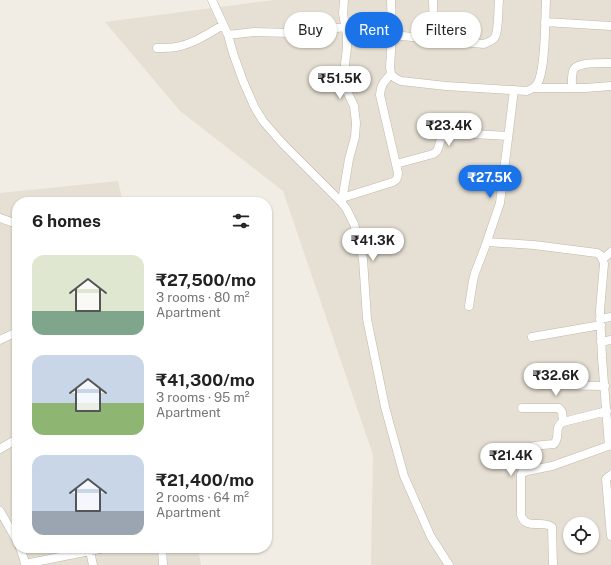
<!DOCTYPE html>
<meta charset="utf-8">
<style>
:root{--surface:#fff;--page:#f6f6f6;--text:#222;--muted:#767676;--accent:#1a73e8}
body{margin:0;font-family:"Public Sans",sans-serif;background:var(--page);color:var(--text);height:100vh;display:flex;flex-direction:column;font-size:15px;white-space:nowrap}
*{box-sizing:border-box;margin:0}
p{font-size:13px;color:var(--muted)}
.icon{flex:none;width:22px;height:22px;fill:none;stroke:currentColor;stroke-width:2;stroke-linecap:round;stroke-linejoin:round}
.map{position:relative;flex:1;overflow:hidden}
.side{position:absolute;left:12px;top:197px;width:260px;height:356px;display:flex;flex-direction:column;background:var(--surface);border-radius:16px;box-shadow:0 1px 3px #0004}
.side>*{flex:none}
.hud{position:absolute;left:284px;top:12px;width:267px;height:36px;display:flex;gap:8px}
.controls{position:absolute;left:563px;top:517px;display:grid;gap:8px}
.controls a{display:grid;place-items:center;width:36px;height:36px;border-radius:50%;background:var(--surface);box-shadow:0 1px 3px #0004;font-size:20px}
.price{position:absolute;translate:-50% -34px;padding:0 9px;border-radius:14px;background:#fff;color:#222;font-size:13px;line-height:26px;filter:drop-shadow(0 1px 2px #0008)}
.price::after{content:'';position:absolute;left:50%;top:24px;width:12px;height:9px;margin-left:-6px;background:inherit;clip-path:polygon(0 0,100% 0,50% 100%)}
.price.selected{background:var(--accent);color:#fff}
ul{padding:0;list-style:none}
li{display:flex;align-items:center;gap:12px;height:100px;padding:0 20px}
li span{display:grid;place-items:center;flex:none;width:112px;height:80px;border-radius:12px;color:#555}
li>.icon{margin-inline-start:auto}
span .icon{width:48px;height:48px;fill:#fffc;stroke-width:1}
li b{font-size:17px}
h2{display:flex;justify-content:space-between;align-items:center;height:48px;padding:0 20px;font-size:17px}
.pill{padding:0 14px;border-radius:18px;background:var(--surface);box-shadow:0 1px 3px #0004;font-size:14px;line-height:36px}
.pill.selected{background:var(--accent);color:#fff}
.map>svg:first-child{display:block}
</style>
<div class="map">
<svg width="611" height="565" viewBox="0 0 611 565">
<rect width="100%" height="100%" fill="#f2ede4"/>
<!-- residential -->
<path fill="#e6dfd3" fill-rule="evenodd" d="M274 0H611V565H371L373 455 283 191 180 111 105 22ZM570 524H592V546H570Z
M118 181 123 202H17V548H198L201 565H0V193Z"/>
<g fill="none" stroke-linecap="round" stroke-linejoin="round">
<defs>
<path id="minor" d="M212 0 228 35 233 53 243 81 255 108 263 121 283 144 341 202 346 208 354 224 358 238 363 259 367 319 385 407 404 476 431 537 449 565
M433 0 434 39
M545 22 611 26
M228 35 254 32 290 33 346 27
M392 35 484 44C488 42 493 41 495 37 499 29 498 9 499 0
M157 48C163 48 170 48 176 47 193 44 208 34 223 25
M391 74 395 78 401 81 446 86 527 91C531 89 535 88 537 84 546 71 545 18 546 0
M534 88H585L611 86
M572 88C572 82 571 74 574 69 579 62 603 63 611 63
M396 164 433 154C442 149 437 142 443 137 447 134 452 134 456 133L508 136
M342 198 393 182C397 180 398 178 398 173L380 95C381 84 384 82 391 74L390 67 392 35 391 0
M342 201 349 159 355 137 356 123 354 106 345 87V64L347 48V35L343 14 344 0
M0 218 17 224
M487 242 534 245 597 253C602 255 603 259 604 264L600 310 602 358 609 446
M603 259 611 252
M469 306 473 281 475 273 485 247 500 203 514 90
M600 319 611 317
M532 337 601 325
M0 340 17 332
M601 342 611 340
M541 385 605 386
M522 408H559L562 412 563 422
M0 449 17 439
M523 472C522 467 520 457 522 452 525 445 547 445 554 444 561 437 553 428 563 422L607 411
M611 475 608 477 606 479 611 536
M0 511 17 541
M20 548 24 559 25 565
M162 548 163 565
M90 551 93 565
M25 564 105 548
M553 565 552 527C542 519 526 531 521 515V474L527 471 552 466 611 445"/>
</defs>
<!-- minor casing -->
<use href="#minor" stroke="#c0b8aa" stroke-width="9"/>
<!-- minor -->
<use href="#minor" stroke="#fff" stroke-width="8"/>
</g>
</svg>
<div class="controls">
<a><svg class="icon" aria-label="locate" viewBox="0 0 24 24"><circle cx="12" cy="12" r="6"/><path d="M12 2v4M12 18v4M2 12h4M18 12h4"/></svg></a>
</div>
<b class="price" style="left:340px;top:100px">₹51.5K</b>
<b class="price" style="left:449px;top:147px">₹23.4K</b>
<b class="price selected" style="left:490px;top:199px">₹27.5K</b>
<b class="price" style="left:373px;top:262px">₹41.3K</b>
<b class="price" style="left:556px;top:397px">₹32.6K</b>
<b class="price" style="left:511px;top:477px">₹21.4K</b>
<div class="hud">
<a class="pill">Buy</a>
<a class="pill selected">Rent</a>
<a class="pill">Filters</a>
</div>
<section class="side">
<h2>6 homes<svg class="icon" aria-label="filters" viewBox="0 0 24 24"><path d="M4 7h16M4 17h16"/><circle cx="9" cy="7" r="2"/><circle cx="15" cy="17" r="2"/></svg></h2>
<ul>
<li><span style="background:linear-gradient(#dfe7d0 70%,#7fa58c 0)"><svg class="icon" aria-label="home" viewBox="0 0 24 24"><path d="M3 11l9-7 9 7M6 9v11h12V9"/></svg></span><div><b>₹27,500/mo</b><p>3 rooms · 80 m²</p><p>Apartment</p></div></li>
<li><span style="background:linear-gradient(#c9d6e8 60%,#8fb573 0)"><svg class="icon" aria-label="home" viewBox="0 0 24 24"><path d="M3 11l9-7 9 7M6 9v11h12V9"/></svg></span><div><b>₹41,300/mo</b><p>3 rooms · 95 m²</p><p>Apartment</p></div></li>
<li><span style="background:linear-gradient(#c9d6e8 70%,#9aa5b1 0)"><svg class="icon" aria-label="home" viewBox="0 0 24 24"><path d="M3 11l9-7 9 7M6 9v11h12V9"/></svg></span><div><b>₹21,400/mo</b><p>2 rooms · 64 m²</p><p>Apartment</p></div></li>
</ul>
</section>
</div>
